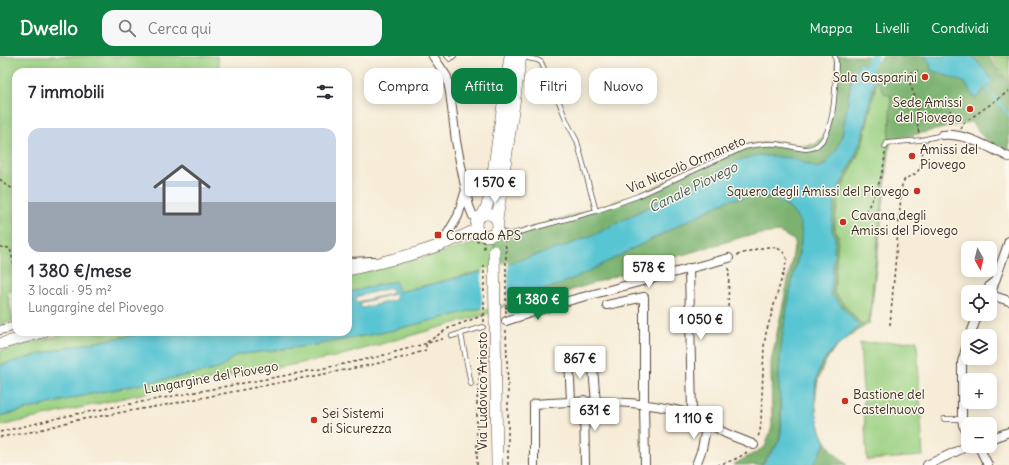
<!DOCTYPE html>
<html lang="it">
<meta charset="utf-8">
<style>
:root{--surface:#fff;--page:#f7f7f7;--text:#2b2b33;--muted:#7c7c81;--line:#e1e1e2;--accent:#0b8043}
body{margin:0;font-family:Delius,sans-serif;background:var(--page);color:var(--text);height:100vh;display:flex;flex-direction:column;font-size:15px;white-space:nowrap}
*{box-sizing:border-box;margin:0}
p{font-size:13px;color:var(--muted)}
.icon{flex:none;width:22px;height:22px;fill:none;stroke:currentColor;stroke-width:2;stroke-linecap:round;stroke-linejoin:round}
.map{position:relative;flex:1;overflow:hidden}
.sheet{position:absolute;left:12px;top:12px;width:340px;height:268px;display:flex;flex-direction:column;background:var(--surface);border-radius:12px;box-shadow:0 2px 10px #0003}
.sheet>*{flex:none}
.guide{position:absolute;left:364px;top:12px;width:380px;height:36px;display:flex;gap:8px}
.needle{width:26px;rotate:172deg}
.buttons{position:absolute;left:961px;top:185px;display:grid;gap:8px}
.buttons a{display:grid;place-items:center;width:36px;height:36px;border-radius:8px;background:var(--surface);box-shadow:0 2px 10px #0003;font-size:20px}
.price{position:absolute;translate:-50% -34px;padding:0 9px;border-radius:4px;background:#fff;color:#222;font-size:13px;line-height:26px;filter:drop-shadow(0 1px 2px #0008)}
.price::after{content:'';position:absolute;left:50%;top:24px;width:12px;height:9px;margin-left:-6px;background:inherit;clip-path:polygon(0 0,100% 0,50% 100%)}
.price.active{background:var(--accent);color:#fff}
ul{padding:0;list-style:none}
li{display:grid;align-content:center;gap:8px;height:212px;padding:0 16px}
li+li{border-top:1px solid var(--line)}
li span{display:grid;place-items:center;height:124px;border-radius:12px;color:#555}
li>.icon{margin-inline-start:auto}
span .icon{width:72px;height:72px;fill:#fffc;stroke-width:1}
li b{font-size:17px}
h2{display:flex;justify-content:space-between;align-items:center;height:48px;padding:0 16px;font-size:17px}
.tag{padding:0 14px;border-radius:12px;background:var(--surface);box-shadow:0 2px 10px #0003;font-size:14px;line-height:36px}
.tag.active{background:var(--accent);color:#fff}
header{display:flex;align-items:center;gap:24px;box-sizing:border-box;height:56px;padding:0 20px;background:var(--accent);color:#fff}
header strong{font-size:19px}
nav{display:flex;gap:22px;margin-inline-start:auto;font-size:14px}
.search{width:280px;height:36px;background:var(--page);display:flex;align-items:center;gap:10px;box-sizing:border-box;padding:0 14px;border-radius:12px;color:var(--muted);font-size:15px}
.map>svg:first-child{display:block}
</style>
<header>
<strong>Dwello</strong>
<div class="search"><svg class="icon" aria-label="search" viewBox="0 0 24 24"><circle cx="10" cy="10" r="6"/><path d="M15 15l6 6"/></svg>Cerca qui</div>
<nav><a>Mappa</a><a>Livelli</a><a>Condividi</a></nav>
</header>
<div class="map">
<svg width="1009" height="409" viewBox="0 0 1009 409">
<rect width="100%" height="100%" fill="#fbf7ec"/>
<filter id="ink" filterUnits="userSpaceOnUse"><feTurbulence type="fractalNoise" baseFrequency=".025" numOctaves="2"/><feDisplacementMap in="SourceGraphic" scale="8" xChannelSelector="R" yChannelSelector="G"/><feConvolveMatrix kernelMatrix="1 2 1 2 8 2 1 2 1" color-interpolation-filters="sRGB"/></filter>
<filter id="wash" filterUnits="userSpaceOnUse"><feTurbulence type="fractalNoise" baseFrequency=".012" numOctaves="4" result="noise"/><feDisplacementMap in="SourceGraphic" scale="16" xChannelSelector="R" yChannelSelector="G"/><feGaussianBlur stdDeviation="0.9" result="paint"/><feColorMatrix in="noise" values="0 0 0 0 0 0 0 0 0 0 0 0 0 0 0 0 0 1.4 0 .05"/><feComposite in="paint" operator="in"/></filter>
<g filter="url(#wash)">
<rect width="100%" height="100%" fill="#f6ecd7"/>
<!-- green -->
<path fill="#9ad081" stroke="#6a7d50" d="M0 0H217L220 16H16V234L7 236 13 265 0 268Z
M991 0H1009V26Z
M877 23 884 37 891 40 889 83 869 265 862 269 834 237 838 180 835 175V163L840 137 862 90Z
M494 182V212L399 236 395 225 350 236 352 246 348 247V218L440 197Z
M494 249V256L335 301 176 330 0 370V360L86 339 219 313 236 299 315 289 385 276Z
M71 276H150L68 291 0 309V295Z
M917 285 923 400 867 404 860 287Z"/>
<!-- forest -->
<path fill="#7bb26f" stroke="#5b6e46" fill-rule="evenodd" d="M835 0H867L878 6 882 0H925L930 8 931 14 964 26 976 43 986 31 980 9 972 0H988L1009 28V95L984 82 971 66 895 83 890 88 870 267C858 275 844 283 834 294 813 317 810 357 825 384 831 394 838 401 847 409H813L826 386C814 364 809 324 825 303 833 293 843 285 851 276L831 238 835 180 832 175V163L836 137 855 100 862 81 875 16 859 6C857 11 854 16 852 20 844 45 849 101 818 112L771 100 758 99 738 105 598 177 563 191 494 212V182L562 163 639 138 745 89 776 86 800 90 816 88 829 73 837 22ZM877 24 884 37 891 40 889 83 869 265 862 269 834 237 838 180 835 175V163L840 137 862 90Z
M750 140 762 141 780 145 791 154 800 165 802 181 791 231 781 298 779 328 781 369 779 385 761 409H733L765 391 772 370 771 306 791 210 795 185 779 176 746 180 665 204 563 237 510 247 495 255 494 249 537 236 561 228 613 203 728 144Z"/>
<!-- water -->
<path fill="#59c5d2" stroke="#4a7878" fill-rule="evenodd" d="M925 0H972L994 25 986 31 976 43 964 26 931 14 930 8Z
M859 6 876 16 862 81 855 100 836 137 832 163V175L835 180 831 238 860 271C854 274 849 278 844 284 838 290 829 296 824 304 810 326 814 364 826 386L813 409H761C766 405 776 391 779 385 785 369 779 344 779 327 779 293 786 257 793 222 796 208 807 176 798 163 781 136 756 139 728 144L589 215 561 228 537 236 494 249 385 276 315 289 236 299 219 313 86 339 0 360V309L68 291 150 276H348V247L352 246 350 236 395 225 399 236 473 218 563 191 598 177 738 105 758 99 791 102 818 112 825 109 837 93 842 80 852 21ZM390 232 393 235 390 238 358 246 355 244 358 240ZM394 238 397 240 395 244 363 252 359 249 362 246Z"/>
<!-- pier -->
<path fill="#f6ecd7" d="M508 206V247L482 254V214Z"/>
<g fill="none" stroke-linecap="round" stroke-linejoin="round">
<!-- stream -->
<path stroke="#59c5d2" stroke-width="2.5" d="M984 29 990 36
M993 40 1009 59"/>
<!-- canal -->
<path stroke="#59c5d2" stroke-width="9" d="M863 21 874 0"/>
</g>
</g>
<g filter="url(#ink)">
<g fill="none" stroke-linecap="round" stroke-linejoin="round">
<defs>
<path id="lane" d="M447 0 450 3 454 0
M522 1 537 4 541 6 555 36 567 66 577 85 596 155
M885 91 887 87 921 84 942 79
M497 174 505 177 512 178 596 155 638 140 745 91C755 89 765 87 776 88 786 89 796 92 806 93 837 93 835 28 836 7L835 0
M461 278 471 328
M452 280 483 271
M944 363H962"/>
<path id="street" d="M433 0 447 21 450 36 456 85 469 150 473 160 478 163
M942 79C967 77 987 91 1009 101
M442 187 458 160 465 137
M348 206 373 205
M689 212 692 358
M994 227 992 236 994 240 1009 245
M987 236 990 229 995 225 1009 185
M607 249 644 241V347L645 409
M506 265 564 246 729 202
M0 274 16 270
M970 280 978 258
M968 286 962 306V363L963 369 968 378
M592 302 596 346
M569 304 571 345
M584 344 585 409
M990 383 1009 376
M980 393 988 409
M534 409V348C585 344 641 343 691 358 702 362 713 370 723 376 733 381 744 384 754 389
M696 409 702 393 707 367
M927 409 968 390"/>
<path id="secondary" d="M476 169a11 11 0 1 1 22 0a11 11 0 1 1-22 0Z
M483 159 489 144 510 0
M497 164 521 0
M348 214C392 204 437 194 477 173
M495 264 497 409
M0 288 43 276"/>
</defs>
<!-- lane casing -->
<use href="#lane" stroke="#57473a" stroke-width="5.5"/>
<!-- street casing -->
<use href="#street" stroke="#57473a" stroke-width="10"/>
<!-- secondary casing -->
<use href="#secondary" stroke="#57473a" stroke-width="12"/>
<!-- path -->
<path stroke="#57473a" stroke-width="1.5" stroke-dasharray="3 3" stroke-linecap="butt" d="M918 15C913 15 910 15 909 21 909 28 914 36 915 42 917 54 916 66 919 77
M911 41 915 45
M916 55 921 50 941 44 948 48 952 60C946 63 938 64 932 60
M961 73 964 67 1009 35
M0 123C4 128 9 133 16 132
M863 161C874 140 884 121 885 97
M505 183 506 194
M476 185 481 184 484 187V194
M0 191 10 192 16 217
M737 199C752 195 781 181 787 204L766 277 764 290 761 365 760 376 757 383
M505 252 535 246
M728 257 729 211
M890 269 902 128C905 122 906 122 912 120 923 114 923 101 922 90
M506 274 508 333V409
M427 286 449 272 484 259
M0 376 71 359 320 313 377 301 446 282
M0 381 36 375 72 365 170 348 375 308 405 301 426 294V287
M477 409V345L483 277
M717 409C728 406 739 403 748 395"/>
<!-- lane -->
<use href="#lane" stroke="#fff" stroke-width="4"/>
<!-- street -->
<use href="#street" stroke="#fff" stroke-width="8"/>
<!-- secondary -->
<use href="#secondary" stroke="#fff" stroke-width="11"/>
<defs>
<path id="secondary-bridge" d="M494 195 495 264"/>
</defs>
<!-- secondary-bridge casing -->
<use href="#secondary-bridge" stroke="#57473a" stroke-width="12" stroke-linecap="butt"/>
<!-- path-bridge -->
<path stroke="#57473a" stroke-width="1.5" stroke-dasharray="3 3" stroke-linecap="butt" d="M506 194V262
M484 266V208"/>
<!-- secondary-bridge -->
<use href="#secondary-bridge" stroke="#fff" stroke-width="11"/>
</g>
</g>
<!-- markers -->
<g fill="#c8321e" stroke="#fbf7ec" stroke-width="1.5">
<circle cx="925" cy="21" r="4"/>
<circle cx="970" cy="53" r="4"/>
<circle cx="912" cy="100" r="4"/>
<circle cx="917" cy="135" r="4"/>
<circle cx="843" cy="166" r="4"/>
<rect x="434" y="175" width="8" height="8" rx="2"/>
<circle cx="845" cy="345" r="4"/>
<circle cx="314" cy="364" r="4"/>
</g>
<g text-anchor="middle" stroke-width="3" stroke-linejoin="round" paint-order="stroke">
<!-- poi labels -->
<g font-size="13" fill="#3b2a1e" stroke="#fbf7ec" text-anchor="start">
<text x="917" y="26" text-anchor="end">Sala Gasparini</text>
<text x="962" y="51" text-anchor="end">Sede Amissi<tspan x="962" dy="15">del Piovego</tspan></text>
<text x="920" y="98">Amissi del<tspan x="920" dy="15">Piovego</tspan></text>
<text x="909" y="140" text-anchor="end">Squero degli Amissi del Piovego</text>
<text x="851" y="164">Cavana degli<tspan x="851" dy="15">Amissi del Piovego</tspan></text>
<text x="446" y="184">Corrado APS</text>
<text x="853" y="343">Bastione del<tspan x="853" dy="15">Castelnuovo</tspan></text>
<text x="322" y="362">Sei Sistemi<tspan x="322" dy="15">di Sicurezza</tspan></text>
</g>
<!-- street labels -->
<g font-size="13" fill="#3b2a1e" stroke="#fbf7ec">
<text transform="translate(686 108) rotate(-23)" y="5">Via Niccolò Ormaneto</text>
<text transform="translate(211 321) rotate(-10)" y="5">Lungargine del Piovego</text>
<text transform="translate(482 335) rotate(-90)" y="5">Via Ludovico Ariosto</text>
</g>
<!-- water labels -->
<g font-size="14" font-style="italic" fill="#445854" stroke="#fbf7ec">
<text transform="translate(693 131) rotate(-26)" y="5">Canale Piovego</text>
</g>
</g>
</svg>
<div class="buttons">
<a><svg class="needle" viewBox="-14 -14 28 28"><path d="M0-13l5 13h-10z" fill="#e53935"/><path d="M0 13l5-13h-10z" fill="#7c7c81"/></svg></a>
<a><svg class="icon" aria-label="locate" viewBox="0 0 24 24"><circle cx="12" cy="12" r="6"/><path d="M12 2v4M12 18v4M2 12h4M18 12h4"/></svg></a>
<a><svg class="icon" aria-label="layers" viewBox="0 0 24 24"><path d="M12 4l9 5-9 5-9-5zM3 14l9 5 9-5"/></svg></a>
<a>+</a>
<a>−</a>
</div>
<b class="price" style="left:495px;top:148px">1 570 €</b>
<b class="price" style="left:649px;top:233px">578 €</b>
<b class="price active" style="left:538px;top:265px">1 380 €</b>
<b class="price" style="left:701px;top:285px">1 050 €</b>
<b class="price" style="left:580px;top:324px">867 €</b>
<b class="price" style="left:595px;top:376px">631 €</b>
<b class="price" style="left:694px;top:384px">1 110 €</b>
<div class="guide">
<a class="tag">Compra</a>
<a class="tag active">Affitta</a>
<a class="tag">Filtri</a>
<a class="tag">Nuovo</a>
</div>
<section class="sheet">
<h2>7 immobili<svg class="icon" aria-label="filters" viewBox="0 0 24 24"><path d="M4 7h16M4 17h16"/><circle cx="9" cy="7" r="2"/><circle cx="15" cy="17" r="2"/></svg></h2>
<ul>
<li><span style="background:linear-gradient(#c9d6e8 60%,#9aa5b1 0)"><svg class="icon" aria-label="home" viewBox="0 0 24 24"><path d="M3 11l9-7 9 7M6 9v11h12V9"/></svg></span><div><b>1 380 €/mese</b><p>3 locali · 95 m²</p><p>Lungargine del Piovego</p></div></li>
</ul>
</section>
</div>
